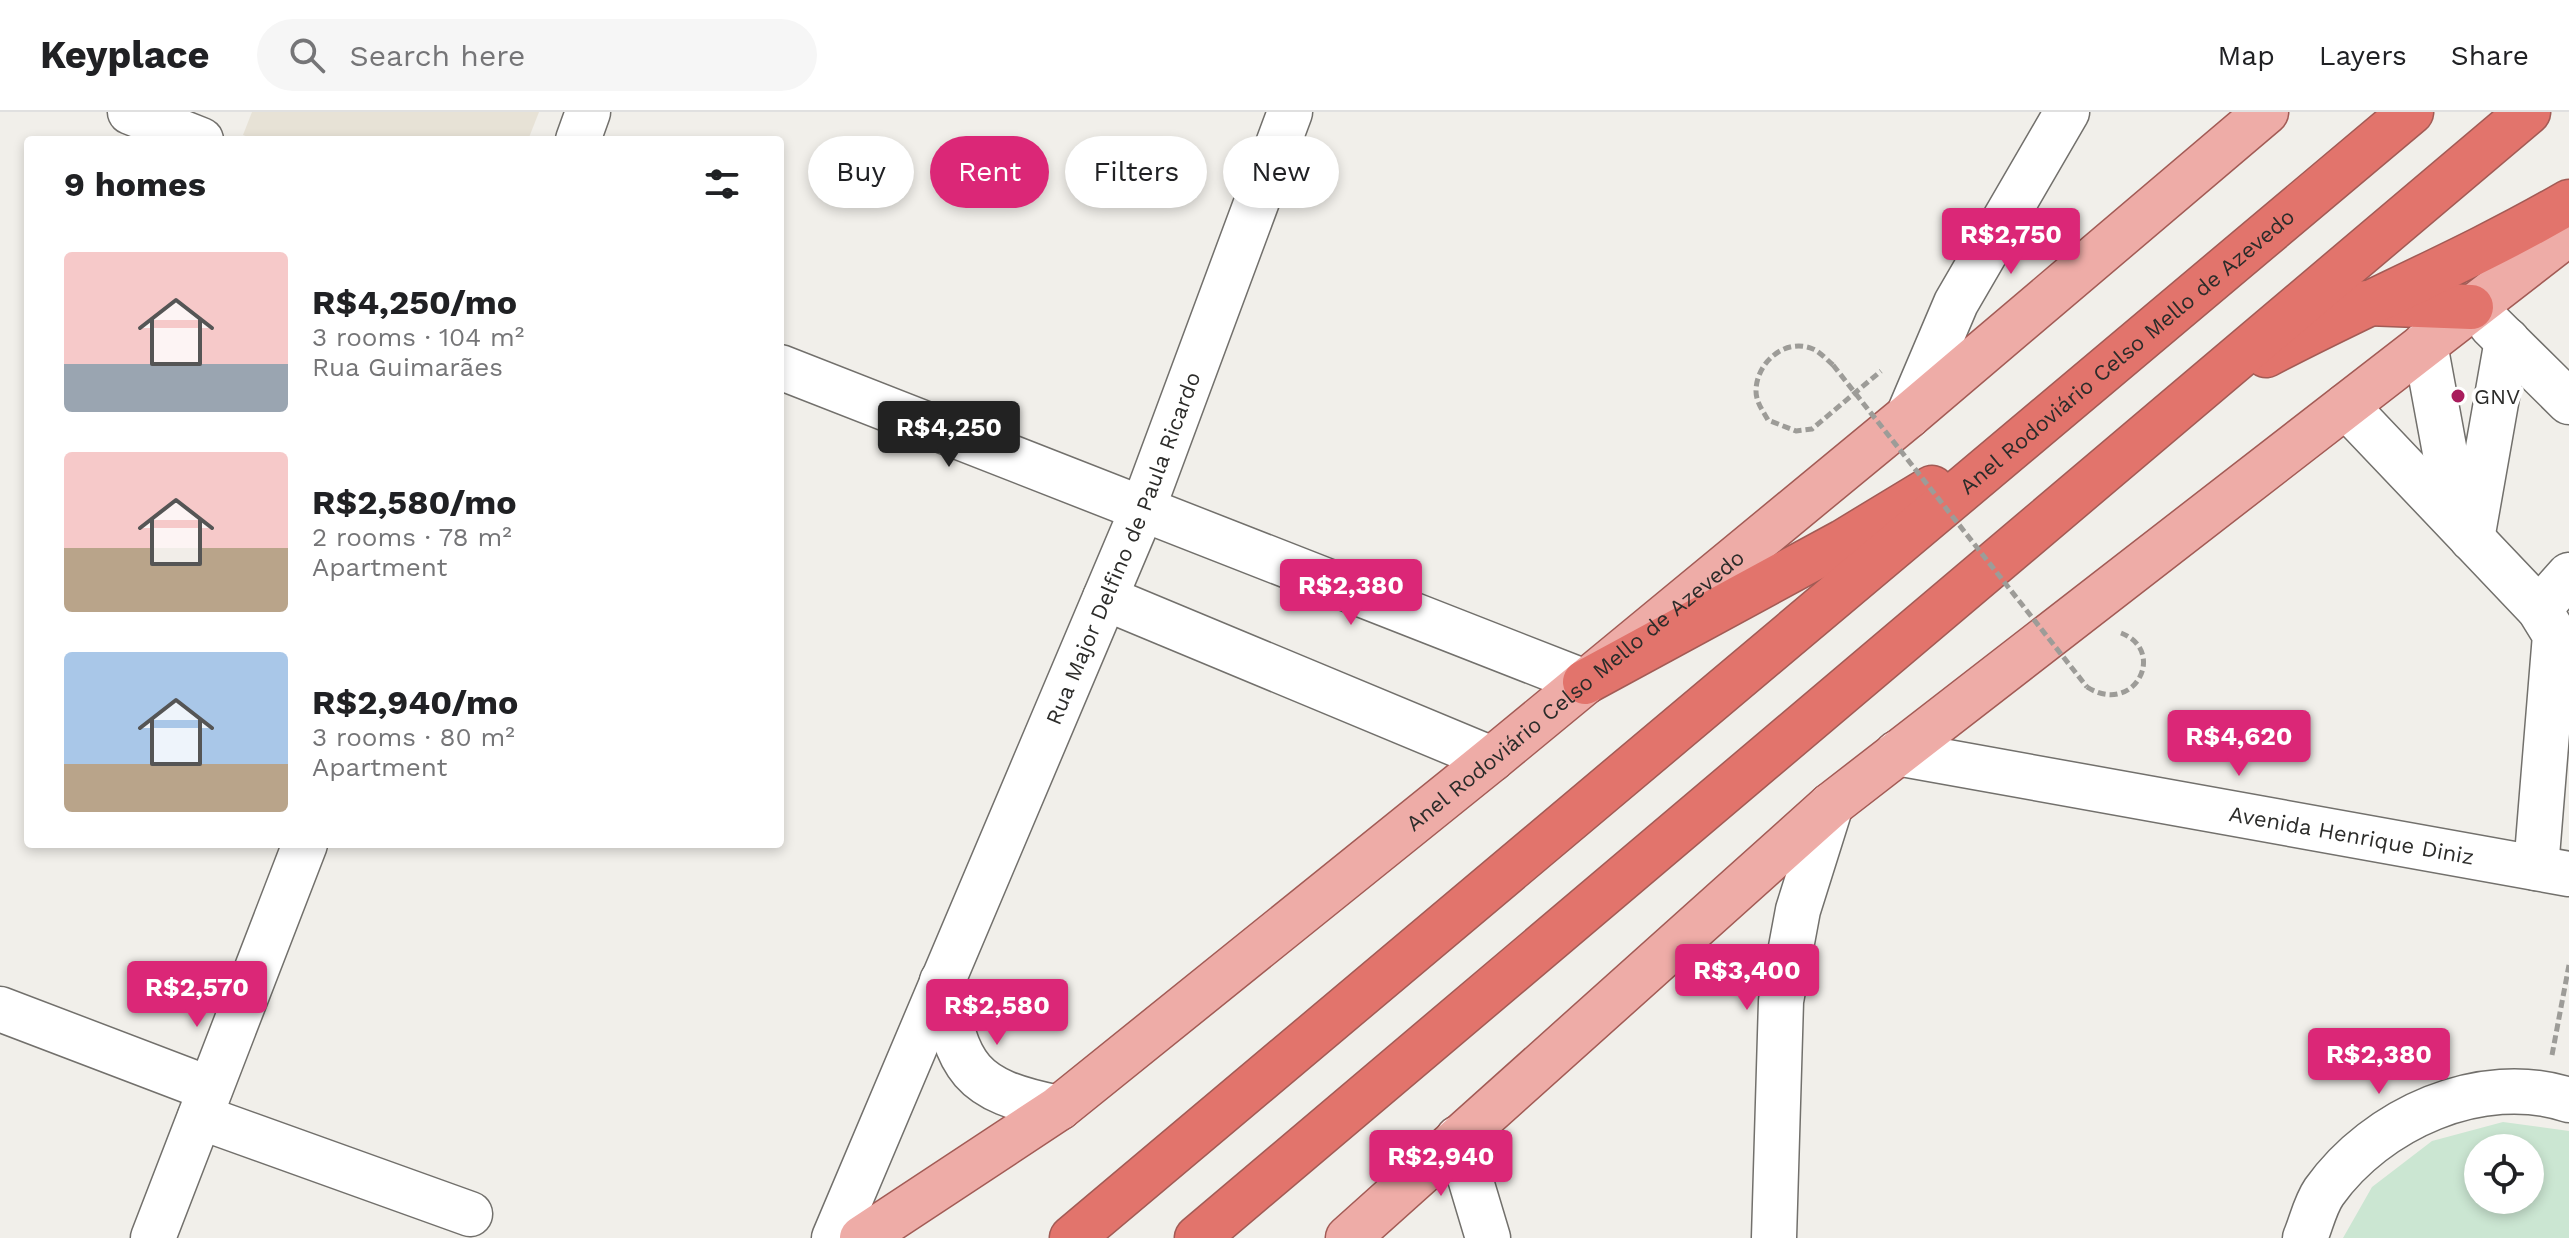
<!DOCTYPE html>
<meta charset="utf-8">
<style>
:root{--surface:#fff;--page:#f6f6f6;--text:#202124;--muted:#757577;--line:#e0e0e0;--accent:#db2777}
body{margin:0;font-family:"Work Sans",sans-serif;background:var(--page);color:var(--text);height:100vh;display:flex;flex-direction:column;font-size:30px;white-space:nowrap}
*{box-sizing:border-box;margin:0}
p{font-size:26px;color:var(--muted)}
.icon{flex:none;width:44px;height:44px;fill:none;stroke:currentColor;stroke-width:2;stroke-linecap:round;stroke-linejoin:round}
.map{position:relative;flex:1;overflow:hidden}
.details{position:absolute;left:24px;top:24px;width:760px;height:712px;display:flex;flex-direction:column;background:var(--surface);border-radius:8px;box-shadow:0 4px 12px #0003}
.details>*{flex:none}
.guide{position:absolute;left:808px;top:24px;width:760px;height:72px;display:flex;gap:16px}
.controls{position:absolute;left:2464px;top:1022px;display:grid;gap:16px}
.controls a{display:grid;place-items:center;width:80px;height:80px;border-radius:50%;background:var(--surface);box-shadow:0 4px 12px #0003;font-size:40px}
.price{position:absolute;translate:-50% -68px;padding:0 18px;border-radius:8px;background:var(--accent);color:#fff;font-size:26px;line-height:52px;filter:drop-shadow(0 2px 4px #0008)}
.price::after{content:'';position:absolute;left:50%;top:48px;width:24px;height:18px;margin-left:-12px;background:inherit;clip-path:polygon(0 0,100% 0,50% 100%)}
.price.selected{background:#222;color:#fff}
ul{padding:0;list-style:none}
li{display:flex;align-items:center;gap:24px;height:200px;padding:0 40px}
li span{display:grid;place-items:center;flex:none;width:224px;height:160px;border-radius:8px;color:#555}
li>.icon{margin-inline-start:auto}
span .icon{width:96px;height:96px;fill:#fffc;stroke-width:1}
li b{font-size:34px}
h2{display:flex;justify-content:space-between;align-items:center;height:96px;padding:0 40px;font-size:34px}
.chip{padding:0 28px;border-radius:36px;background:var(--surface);box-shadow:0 4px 12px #0003;font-size:28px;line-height:72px}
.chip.selected{background:var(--accent);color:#fff}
header{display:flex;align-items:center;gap:48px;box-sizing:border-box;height:112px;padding:0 40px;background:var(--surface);border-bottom:2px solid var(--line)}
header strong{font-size:38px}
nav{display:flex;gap:44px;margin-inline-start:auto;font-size:28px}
.search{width:560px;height:72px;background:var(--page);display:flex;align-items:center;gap:20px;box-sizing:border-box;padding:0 28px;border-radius:44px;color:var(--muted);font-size:30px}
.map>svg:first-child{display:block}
</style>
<header>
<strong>Keyplace</strong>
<div class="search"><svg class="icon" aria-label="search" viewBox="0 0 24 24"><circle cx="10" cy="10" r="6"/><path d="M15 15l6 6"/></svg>Search here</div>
<nav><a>Map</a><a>Layers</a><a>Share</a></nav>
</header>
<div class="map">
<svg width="2569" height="1126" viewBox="0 0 2569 1126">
<rect width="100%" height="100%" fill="#f1efea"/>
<!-- built -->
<path fill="#e7e2d6" d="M252 0H539L528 28H256L243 23Z"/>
<!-- green -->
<path fill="#cbe6d2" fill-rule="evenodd" d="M2503 1010 2569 1019V1126H2343L2372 1075 2432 1029ZM2478 1036H2530V1088H2478Z"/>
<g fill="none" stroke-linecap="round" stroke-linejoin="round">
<defs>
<g id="minor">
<path d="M130 0 201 28"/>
<path d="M578 28 588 0"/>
<path d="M2491 213 2569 290"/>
<path d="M2425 232 2458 411"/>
<path d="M780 255 1585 570"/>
<path d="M2346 294 2539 497 2555 523 2536 756"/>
<path d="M1908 304 1956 191 2067 0"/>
<path d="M2472 427 2507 228"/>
<path d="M1105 486 1492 647"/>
<path d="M2539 497 2569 463"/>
<path id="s1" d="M1897 641 2569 762"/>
<path d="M942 869C957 957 969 978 1059 996"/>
<path d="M0 897 210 977"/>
<path d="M200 1005 470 1102"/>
<path d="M1458 1026 1488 1126"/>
<path d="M153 1126 305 732"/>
<path id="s2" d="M834 1126 1143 396 1290 0"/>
<path d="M1774 1126 1781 889 1798 798 1831 693"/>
<path d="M2305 1126C2311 1112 2315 1093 2324 1080 2376 1007 2481 959 2569 988"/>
</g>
<g id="major">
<path id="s3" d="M862 1126 1059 996 1492 647 1908 304 2266 0"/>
<path d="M1348 1126 1831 693 2569 121"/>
</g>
<g id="highway">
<path d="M2367 191 2471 195"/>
<path d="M2266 243C2366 190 2471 147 2569 90"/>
<path d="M1585 570 1843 430 1932 376"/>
<path id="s4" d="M1072 1126 2411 0"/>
<path d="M1197 1126 2528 0"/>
</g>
</defs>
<!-- minor casing -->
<use href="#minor" stroke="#72706c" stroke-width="47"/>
<!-- major casing -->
<use href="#major" stroke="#a25b55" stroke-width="47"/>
<!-- highway casing -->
<use href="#highway" stroke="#a25b55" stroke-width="47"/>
<!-- path -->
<path stroke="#9d9c98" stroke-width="5" stroke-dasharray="8 4" stroke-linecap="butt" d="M1833 253C1827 248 1820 240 1813 237 1785 225 1756 251 1756 279 1756 290 1763 299 1768 308L1796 319 1812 317 1881 259
M2087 575C2134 605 2168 539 2121 521
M2552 943 2569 853"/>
<!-- minor -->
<use href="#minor" stroke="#fff" stroke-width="44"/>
<!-- major -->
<use href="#major" stroke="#eeaca7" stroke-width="44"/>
<!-- highway -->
<use href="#highway" stroke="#e2746c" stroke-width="44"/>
<!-- path-bridge -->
<path stroke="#9d9c98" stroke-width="5" stroke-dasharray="8 4" stroke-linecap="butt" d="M1833 253 2087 575"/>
</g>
<!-- markers -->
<circle fill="#a91c5c" stroke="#fff" stroke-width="3" cx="2458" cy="284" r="8"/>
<g text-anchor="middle" stroke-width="8" stroke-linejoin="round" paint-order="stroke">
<!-- street labels -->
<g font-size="22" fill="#2c2c2a" stroke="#fff">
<text dy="8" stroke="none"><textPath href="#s4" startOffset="1378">Anel Rodoviário Celso Mello de Azevedo</textPath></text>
<text dy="8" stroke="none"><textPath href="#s2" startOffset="748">Rua Major Delfino de Paula Ricardo</textPath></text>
<text dy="8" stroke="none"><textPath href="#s3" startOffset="900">Anel Rodoviário Celso Mello de Azevedo</textPath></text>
<text dy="8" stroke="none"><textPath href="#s1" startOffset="462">Avenida Henrique Diniz</textPath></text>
</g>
<!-- poi labels -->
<g font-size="22" fill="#2c2c2a" stroke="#fff" text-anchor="start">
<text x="2474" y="292">GNV</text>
</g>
</g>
</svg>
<div class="controls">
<a><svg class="icon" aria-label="locate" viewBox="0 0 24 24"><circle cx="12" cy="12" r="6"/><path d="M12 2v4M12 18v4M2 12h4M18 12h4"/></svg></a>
</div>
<b class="price" style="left:2011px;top:164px">R$2,750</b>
<b class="price selected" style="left:949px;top:357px">R$4,250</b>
<b class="price" style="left:1351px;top:515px">R$2,380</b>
<b class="price" style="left:2239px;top:666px">R$4,620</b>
<b class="price" style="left:1747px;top:900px">R$3,400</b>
<b class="price" style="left:197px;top:917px">R$2,570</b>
<b class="price" style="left:997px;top:935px">R$2,580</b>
<b class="price" style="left:2379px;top:984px">R$2,380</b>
<b class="price" style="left:1441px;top:1086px">R$2,940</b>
<div class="guide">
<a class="chip">Buy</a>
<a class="chip selected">Rent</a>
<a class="chip">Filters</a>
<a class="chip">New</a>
</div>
<section class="details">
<h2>9 homes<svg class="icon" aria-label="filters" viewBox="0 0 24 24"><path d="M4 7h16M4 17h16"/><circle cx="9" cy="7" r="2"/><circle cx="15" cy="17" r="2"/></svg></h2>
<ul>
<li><span style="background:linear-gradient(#f6c9c9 70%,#9aa5b1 0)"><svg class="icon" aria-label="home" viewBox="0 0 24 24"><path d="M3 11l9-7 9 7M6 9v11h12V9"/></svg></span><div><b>R$4,250/mo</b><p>3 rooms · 104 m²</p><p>Rua Guimarães</p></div></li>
<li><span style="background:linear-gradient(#f6c9c9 60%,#b9a48a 0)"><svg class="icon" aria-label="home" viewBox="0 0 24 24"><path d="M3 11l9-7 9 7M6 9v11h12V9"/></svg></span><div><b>R$2,580/mo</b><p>2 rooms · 78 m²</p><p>Apartment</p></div></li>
<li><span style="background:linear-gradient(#a9c7e8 70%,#b9a48a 0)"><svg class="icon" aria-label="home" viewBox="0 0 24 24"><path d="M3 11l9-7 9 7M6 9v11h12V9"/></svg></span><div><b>R$2,940/mo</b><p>3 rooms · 80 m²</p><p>Apartment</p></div></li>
</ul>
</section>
</div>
